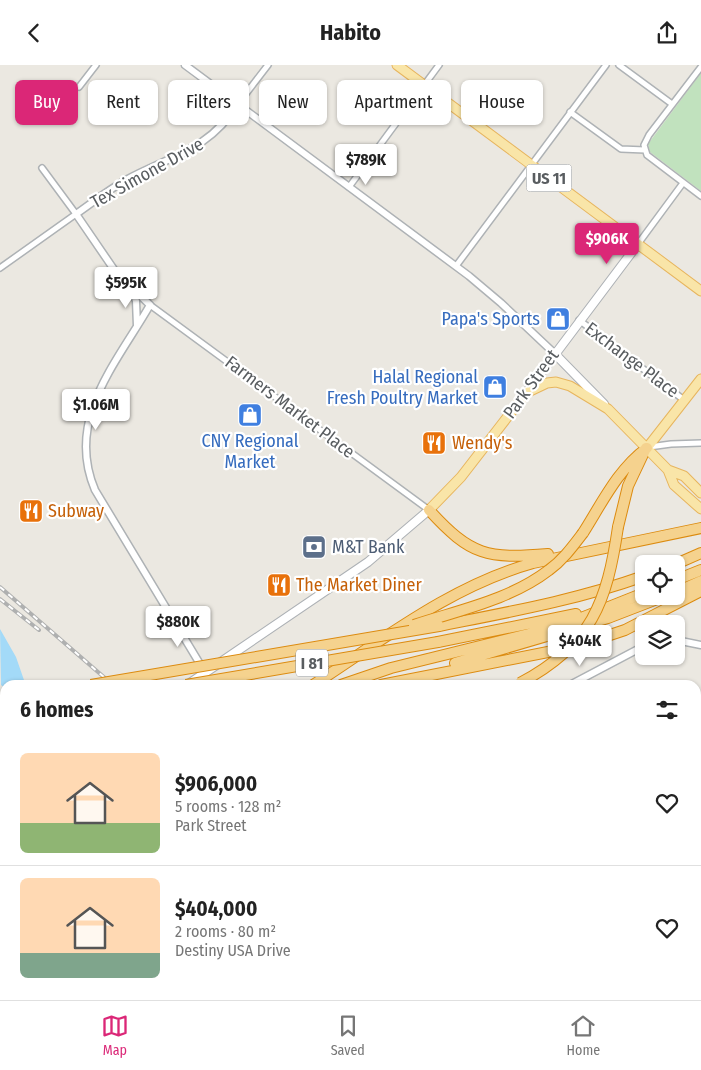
<!DOCTYPE html>
<meta charset="utf-8">
<style>
:root{--surface:#fff;--page:#f6f6f6;--text:#222;--muted:#767676;--line:#e0e0e0;--accent:#db2777}
body{margin:0;font-family:"Fira Sans Condensed",sans-serif;background:var(--page);color:var(--text);height:100vh;display:flex;flex-direction:column;font-size:19px;white-space:nowrap}
*{box-sizing:border-box;margin:0}
p{font-size:16px;color:var(--muted)}
.icon{flex:none;width:28px;height:28px;fill:none;stroke:currentColor;stroke-width:2;stroke-linecap:round;stroke-linejoin:round}
.map{position:relative;flex:1;overflow:hidden}
.side{position:absolute;left:0px;top:615px;width:701px;height:320px;display:flex;flex-direction:column;background:var(--surface);border-radius:15px 15px 0 0;box-shadow:0 1px 4px #0004}
.side>*{flex:none}
.guide{position:absolute;left:15px;top:15px;width:671px;height:45px;display:flex;gap:10px}
.fabs{position:absolute;left:635px;top:490px;display:grid;gap:10px}
.fabs a{display:grid;place-items:center;width:50px;height:50px;border-radius:8px;background:var(--surface);box-shadow:0 1px 4px #0004;font-size:25px}
.price{position:absolute;translate:-50% -42px;padding:0 11px;border-radius:5px;background:#fff;color:#222;font-size:16px;line-height:32px;filter:drop-shadow(0 1px 2px #0008)}
.price::after{content:'';position:absolute;left:50%;top:30px;width:15px;height:11px;margin-left:-8px;background:inherit;clip-path:polygon(0 0,100% 0,50% 100%)}
.price.current{background:var(--accent);color:#fff}
ul{padding:0;list-style:none}
li{display:flex;align-items:center;gap:15px;height:125px;padding:0 20px}
li+li{border-top:1px solid var(--line)}
li span{display:grid;place-items:center;flex:none;width:140px;height:100px;border-radius:8px;color:#555}
li>.icon{margin-inline-start:auto}
span .icon{width:60px;height:60px;fill:#fffc;stroke-width:1}
li b{font-size:21px}
h2{display:flex;justify-content:space-between;align-items:center;height:60px;padding:0 20px;font-size:21px}
.tag{padding:0 18px;border-radius:8px;background:var(--surface);box-shadow:0 1px 4px #0004;font-size:18px;line-height:45px}
.tag.current{background:var(--accent);color:#fff}
header{display:flex;justify-content:space-between;align-items:center;height:65px;padding:0 20px;background:var(--surface);font-size:22px;font-weight:700}
.tabs{display:flex;justify-content:space-around;align-items:center;height:70px;border-top:1px solid var(--line);background:var(--surface);font-size:14px;color:var(--muted)}
.tabs a{display:grid;justify-items:center;gap:2px}
.tabs .current{color:var(--accent)}
.map>svg:first-child{display:block}
</style>
<header><svg class="icon" aria-label="back" viewBox="0 0 24 24"><path d="M15 5l-7 7 7 7"/></svg>Habito<svg class="icon" aria-label="share" viewBox="0 0 24 24"><path d="M12 15V3M7 8l5-5 5 5M5 13v7h14v-7"/></svg></header>
<div class="map">
<svg width="701" height="935" viewBox="0 0 701 935">
<rect width="100%" height="100%" fill="#ebe8e1"/>
<!-- green -->
<path fill="#c1e2be" d="M701 8V126L650 87 648 79Z
M147 930H332L328 935H143Z"/>
<!-- water -->
<path fill="#a3daf8" d="M0 564 16 592 25 618 28 620H5V623L1 620Z"/>
<g fill="none" stroke-linecap="round" stroke-linejoin="round">
<defs>
<path id="minor" d="M619 0 672 39
M701 2 649 70 644 80 647 90 701 131
M79 22 96 0
M238 39 268 0
M570 47 621 84 645 85
M349 122 439 0
M638 179 683 118
M456 201 606 0
M0 203 76 149 42 103
M150 240 429 445
M579 255 684 335
M649 382 671 379 701 378"/>
<path id="tertiary" d="M185 0 469 211 501 238 554 288
M132 224 136 236 137 261
M676 575 701 580
M203 604 95 425C65 354 116 299 150 240L115 206 76 149C92 138 108 125 126 115 172 90 208 86 238 39
M570 620 644 581
M513 930 519 935"/>
<path id="secondary" d="M554 288 604 339
M526 328 638 179
M190 618 368 497 429 445
M0 749 5 745
M0 761 5 772"/>
<path id="primary" d="M397 0 701 226
M647 383 701 314
M668 405 684 411 701 428
M429 445 461 412 526 328 547 318 556 317 570 321 608 344 668 405 674 420 701 444"/>
<path id="motorway" d="M429 445C471 491 487 494 548 489
M618 462 628 421 646 383
M583 468C602 438 618 404 647 383
M676 499 701 488
M676 515 701 505
M676 527 701 516
M439 561C509 547 577 535 644 511
M438 577 576 549
M455 598 608 553 665 531
M313 620C384 574 451 521 533 498L701 463
M341 620 391 603 561 561 644 528
M381 620 553 586 607 571 625 565 701 526
M0 636 5 635
M0 653 5 652
M0 813 5 811
M0 874 5 866
M0 890 5 881"/>
</defs>
<!-- minor casing -->
<use href="#minor" stroke="#aeb2b5" stroke-width="8"/>
<!-- tertiary casing -->
<use href="#tertiary" stroke="#aeb2b5" stroke-width="9"/>
<!-- secondary casing -->
<use href="#secondary" stroke="#adb1b5" stroke-width="10"/>
<!-- primary casing -->
<use href="#primary" stroke="#e7b55e" stroke-width="11"/>
<!-- motorway casing -->
<use href="#motorway" stroke="#dc8b10" stroke-width="12"/>
<!-- minor -->
<use href="#minor" stroke="#fff" stroke-width="5"/>
<!-- tertiary -->
<use href="#tertiary" stroke="#fff" stroke-width="6"/>
<!-- secondary -->
<use href="#secondary" stroke="#fff" stroke-width="8"/>
<!-- primary -->
<use href="#primary" stroke="#f9e5a8" stroke-width="9"/>
<!-- motorway -->
<use href="#motorway" stroke="#f5d28e" stroke-width="10"/>
<defs>
<path id="rail" d="M0 522 113 620
M0 534 39 565
M485 930 491 935
M105 935 113 930"/>
</defs>
<!-- rail casing -->
<use href="#rail" stroke="#afb0b0" stroke-width="4"/>
<!-- rail -->
<use href="#rail" stroke="#fff" stroke-width="2" stroke-dasharray="5.5" stroke-linecap="butt"/>
<defs>
<path id="motorway-bridge" d="M414 560C459 545 510 535 549 505 563 495 573 481 583 468
M520 618C592 580 607 537 618 462
M91 620 439 561
M186 620 438 577
M0 830 5 826"/>
</defs>
<!-- motorway-bridge casing -->
<use href="#motorway-bridge" stroke="#dc8b10" stroke-width="12" stroke-linecap="butt"/>
<!-- motorway-bridge -->
<use href="#motorway-bridge" stroke="#f5d28e" stroke-width="10"/>
</g>
<!-- icons -->
<defs>
<symbol id="shop-square" viewBox="-11 -11 22 22"><rect x="-9" y="-9" width="18" height="18" rx="4" fill="#3f7fe0" stroke="#fff"/><path d="M-5-2.5h2.3a2.7 3.5 0 0 1 5.4 0H5L5.5 6h-11ZM-1.5-2.5h3a1.5 2.3 0 0 0-3 0Z" fill="#fff"/></symbol>
<symbol id="restaurant-square" viewBox="-11 -11 22 22"><rect x="-9" y="-9" width="18" height="18" rx="4" fill="#e8710a" stroke="#fff"/><path d="M-5-6h1v4h1v-4h1v4h1v-4h1v5L-1.5 .5V6h-2V.5L-5-1ZM5-6V6H3V1.5H1.5Q1.5-4 5-6Z" fill="#fff"/></symbol>
<symbol id="bank-square" viewBox="-11 -11 22 22"><rect x="-9" y="-9" width="18" height="18" rx="4" fill="#5c6f8a" stroke="#fff"/><path d="M-6-4H6V4H-6ZM0-2.3a2.3 2.3 0 1 0 0 4.6a2.3 2.3 0 1 0 0-4.6Z" fill="#fff"/></symbol>
</defs>
<g fill-rule="evenodd">
<use href="#shop-square" x="544" y="240" width="28" height="28"/>
<use href="#shop-square" x="481" y="308" width="28" height="28"/>
<use href="#shop-square" x="236" y="336" width="28" height="28"/>
<use href="#restaurant-square" x="420" y="364" width="28" height="28"/>
<use href="#restaurant-square" x="17" y="432" width="28" height="28"/>
<use href="#bank-square" x="300" y="468" width="28" height="28"/>
<use href="#restaurant-square" x="265" y="506" width="28" height="28"/>
</g>
<g text-anchor="middle" stroke-width="4.5" stroke-linejoin="round" paint-order="stroke">
<!-- shield labels -->
<g fill="#fff" stroke="#8b8e90" stroke-width="1">
<rect x="526.5" y="99.5" width="45" height="27" rx="4"/>
<rect x="296" y="584.5" width="32" height="27" rx="4"/>
</g>
<g font-size="16" font-weight="bold" fill="#595d60">
<text x="549" y="119">US 11</text>
<text x="312" y="604">I 81</text>
</g>
<!-- street labels -->
<g font-size="18" fill="#595d60" stroke="#fff">
<text transform="translate(147 108) rotate(-29)" y="6">Tex Simone Drive</text>
<text transform="translate(632 295) rotate(37)" y="6">Exchange Place</text>
<text transform="translate(531 319) rotate(-54)" y="6">Park Street</text>
<text transform="translate(290 342) rotate(37)" y="6">Farmers Market Place</text>
</g>
<!-- shop labels -->
<g font-size="18" fill="#366cbe" stroke="#fff" text-anchor="end">
<text x="540" y="260">Papa's Sports</text>
<text x="478" y="318">Halal Regional<tspan x="478" dy="21">Fresh Poultry Market</tspan></text>
<text x="250" y="382" text-anchor="middle">CNY Regional<tspan x="250" dy="21">Market</tspan></text>
</g>
<!-- food labels -->
<g font-size="18" fill="#c56008" stroke="#fff" text-anchor="start">
<text x="452" y="384">Wendy's</text>
<text x="48" y="452">Subway</text>
<text x="296" y="526">The Market Diner</text>
</g>
<!-- service labels -->
<g font-size="18" fill="#4e5e75" stroke="#fff" text-anchor="start">
<text x="332" y="488">M&amp;T Bank</text>
</g>
</g>
</svg>
<div class="fabs">
<a><svg class="icon" aria-label="locate" viewBox="0 0 24 24"><circle cx="12" cy="12" r="6"/><path d="M12 2v4M12 18v4M2 12h4M18 12h4"/></svg></a>
<a><svg class="icon" aria-label="layers" viewBox="0 0 24 24"><path d="M12 4l9 5-9 5-9-5zM3 14l9 5 9-5"/></svg></a>
</div>
<b class="price" style="left:366px;top:121px">$789K</b>
<b class="price current" style="left:607px;top:200px">$906K</b>
<b class="price" style="left:126px;top:244px">$595K</b>
<b class="price" style="left:96px;top:366px">$1.06M</b>
<b class="price" style="left:178px;top:583px">$880K</b>
<b class="price" style="left:580px;top:602px">$404K</b>
<div class="guide">
<a class="tag current">Buy</a>
<a class="tag">Rent</a>
<a class="tag">Filters</a>
<a class="tag">New</a>
<a class="tag">Apartment</a>
<a class="tag">House</a>
</div>
<section class="side">
<h2>6 homes<svg class="icon" aria-label="filters" viewBox="0 0 24 24"><path d="M4 7h16M4 17h16"/><circle cx="9" cy="7" r="2"/><circle cx="15" cy="17" r="2"/></svg></h2>
<ul>
<li><span style="background:linear-gradient(#ffd9b3 70%,#8fb573 0)"><svg class="icon" aria-label="home" viewBox="0 0 24 24"><path d="M3 11l9-7 9 7M6 9v11h12V9"/></svg></span><div><b>$906,000</b><p>5 rooms · 128 m²</p><p>Park Street</p></div><svg class="icon" aria-label="heart" viewBox="0 0 24 24"><path d="M12 20l-8-8c-3-5 5-10 8-4 3-6 11-1 8 4z"/></svg></li>
<li><span style="background:linear-gradient(#ffd9b3 75%,#7fa58c 0)"><svg class="icon" aria-label="home" viewBox="0 0 24 24"><path d="M3 11l9-7 9 7M6 9v11h12V9"/></svg></span><div><b>$404,000</b><p>2 rooms · 80 m²</p><p>Destiny USA Drive</p></div><svg class="icon" aria-label="heart" viewBox="0 0 24 24"><path d="M12 20l-8-8c-3-5 5-10 8-4 3-6 11-1 8 4z"/></svg></li>
</ul>
</section>
</div>
<nav class="tabs">
<a class="current"><svg class="icon" aria-label="map" viewBox="0 0 24 24"><path d="M3 6l6-2 6 2 6-2v14l-6 2-6-2-6 2zM9 4v14M15 6v14"/></svg>Map</a>
<a><svg class="icon" aria-label="saved" viewBox="0 0 24 24"><path d="M7 4h10v16l-5-4-5 4z"/></svg>Saved</a>
<a><svg class="icon" aria-label="home" viewBox="0 0 24 24"><path d="M3 11l9-7 9 7M6 9v11h12V9"/></svg>Home</a>
</nav>
